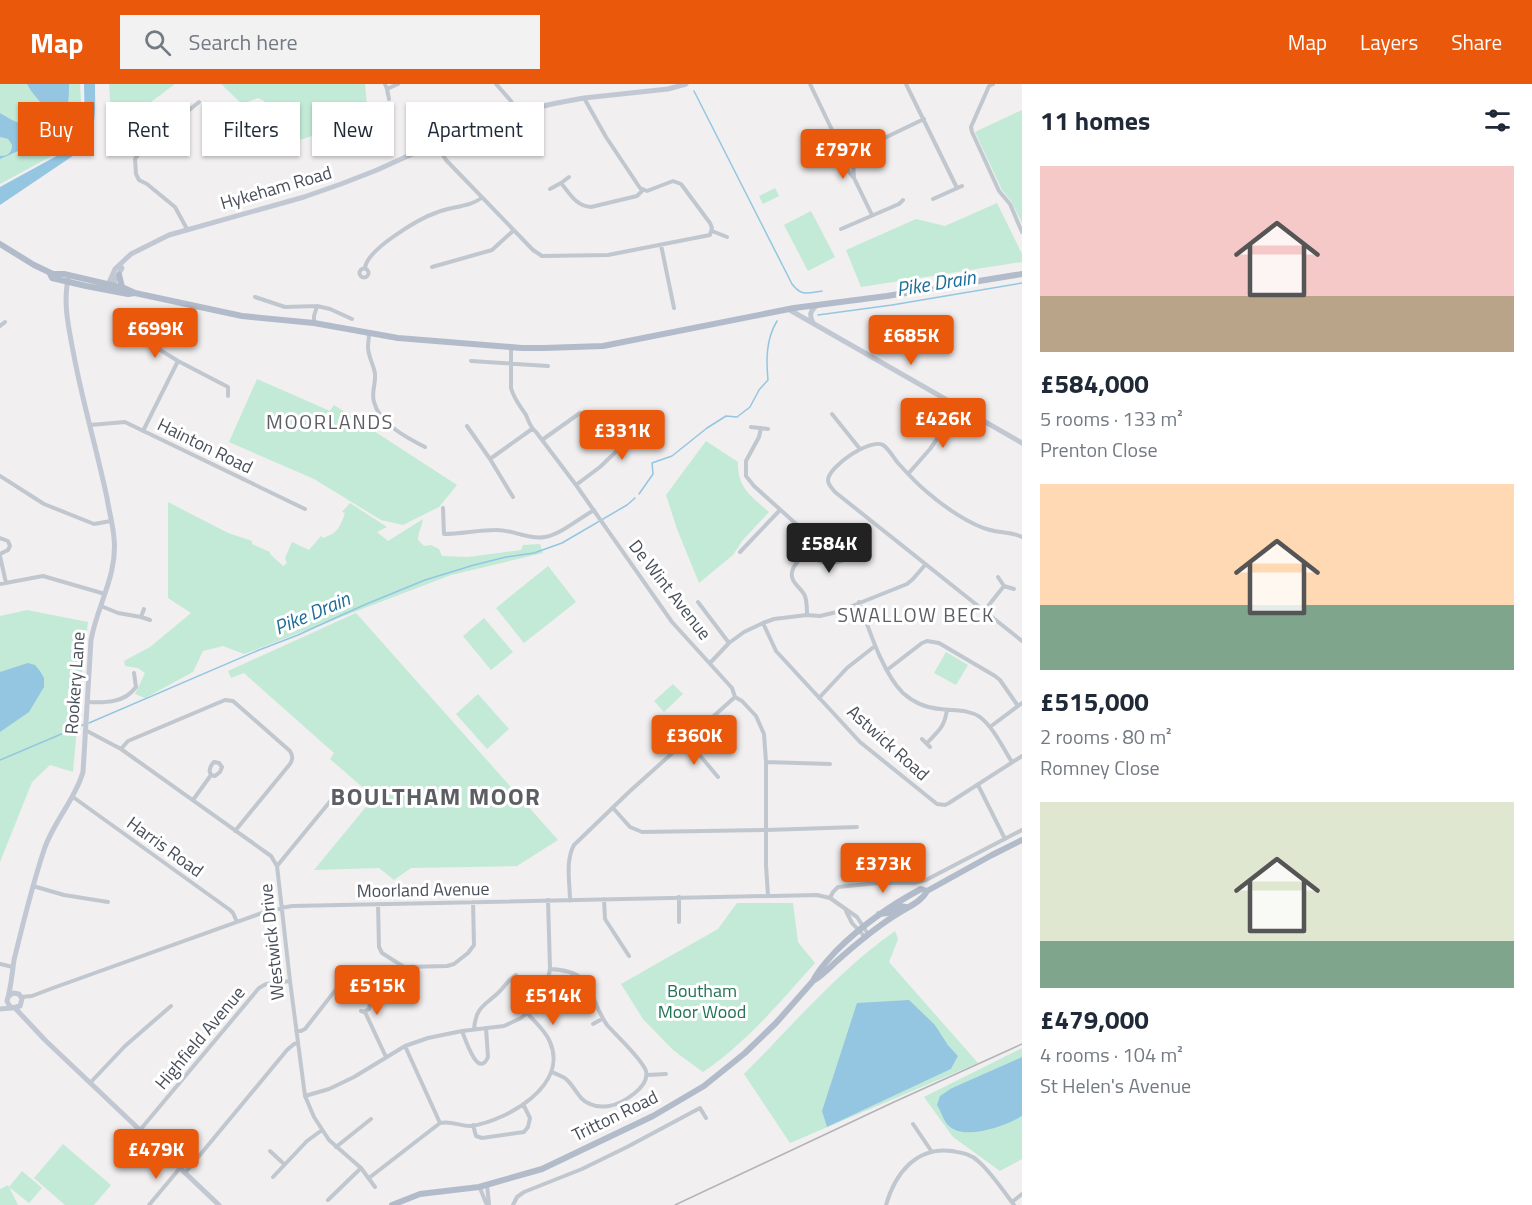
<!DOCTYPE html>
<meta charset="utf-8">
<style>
:root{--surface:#fff;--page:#f2f2f3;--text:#1f2937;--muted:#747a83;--accent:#ea580c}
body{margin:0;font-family:"Titillium Web",sans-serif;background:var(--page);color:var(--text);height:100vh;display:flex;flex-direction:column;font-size:22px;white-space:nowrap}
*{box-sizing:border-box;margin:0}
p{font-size:20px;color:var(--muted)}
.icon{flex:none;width:33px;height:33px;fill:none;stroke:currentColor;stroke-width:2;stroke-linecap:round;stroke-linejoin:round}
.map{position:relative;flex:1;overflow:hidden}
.side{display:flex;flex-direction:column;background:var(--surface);width:510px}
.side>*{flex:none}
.banner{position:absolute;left:18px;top:18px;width:570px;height:54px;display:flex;gap:12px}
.price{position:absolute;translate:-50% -51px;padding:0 14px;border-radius:6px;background:var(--accent);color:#fff;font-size:20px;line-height:39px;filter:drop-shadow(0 2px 3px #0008)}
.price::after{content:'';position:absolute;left:50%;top:36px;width:18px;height:14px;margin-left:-9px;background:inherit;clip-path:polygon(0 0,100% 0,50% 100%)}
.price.active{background:#222;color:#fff}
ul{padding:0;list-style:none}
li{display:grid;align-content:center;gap:12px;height:318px;padding:0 18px}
li span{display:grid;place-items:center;height:186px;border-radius:0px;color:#555}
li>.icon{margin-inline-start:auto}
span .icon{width:108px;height:108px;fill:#fffc;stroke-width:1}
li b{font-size:26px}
h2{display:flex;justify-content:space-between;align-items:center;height:72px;padding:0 18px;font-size:26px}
.chip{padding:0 21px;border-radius:0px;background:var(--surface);box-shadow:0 2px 4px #0004;font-size:21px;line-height:54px}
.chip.active{background:var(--accent);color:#fff}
header{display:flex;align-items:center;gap:36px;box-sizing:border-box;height:84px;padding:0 30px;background:var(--accent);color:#fff}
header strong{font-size:28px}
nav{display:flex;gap:33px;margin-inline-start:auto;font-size:21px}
.search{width:420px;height:54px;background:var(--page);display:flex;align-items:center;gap:15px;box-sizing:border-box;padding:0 21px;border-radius:0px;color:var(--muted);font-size:22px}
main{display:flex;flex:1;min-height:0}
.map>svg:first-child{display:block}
</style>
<header>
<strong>Map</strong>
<div class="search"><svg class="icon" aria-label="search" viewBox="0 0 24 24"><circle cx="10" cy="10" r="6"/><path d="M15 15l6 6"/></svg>Search here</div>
<nav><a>Map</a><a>Layers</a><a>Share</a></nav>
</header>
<main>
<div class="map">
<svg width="1022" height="1121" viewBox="0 0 1022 1121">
<rect width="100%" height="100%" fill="#f1efef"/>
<!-- green -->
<path fill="#c2ead7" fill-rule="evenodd" d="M0 0H27L31 7 40 18 39 32 34 38C16 41 15 37 0 29Z
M69 0H80L82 33 79 49 72 61 0 100V75L16 69 41 54 67 21Z
M109 0H175L112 47Z
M221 0H365L368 33 285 61 264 17 258 14 242 20Z
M1022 26V139L1011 117 1002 106 975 48Z
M0 53 8 55 12 61C12 68 8 72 0 72Z
M775 104 779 112 763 120 759 112Z
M997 119 1022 170V178L861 203 846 166 916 135 945 142Z
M811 127 835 173 808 187 784 141Z
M257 295 330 327 334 321 457 401 439 423 403 441 381 436 314 395 229 358Z
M706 357 738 378C737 404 751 412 769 428L742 457 733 471 699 499 677 445 666 411Z
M168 418 228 449 252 457V460L270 468V470L283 482 287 479 285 474 292 458 309 466 321 452 323 454C338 449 340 443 345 429L342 428 350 419 387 443 377 448 388 457 423 435C422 443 418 448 418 456L424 462 431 461 439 465 442 472 468 473 521 466 523 461 540 460 543 469 451 491 244 570 223 562 203 567 193 588 145 614 135 610 145 589 138 584 125 582 124 577 150 563 191 529 168 514Z
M548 482 576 518 524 559 496 524Z
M27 526 88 538 83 577 73 688 50 681 32 698 0 778V532Z
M356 529 558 756 517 782 411 784 394 796 379 784 314 786 374 713 330 675 334 669 244 589 231 594 228 587Z
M484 534 513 568 491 586 463 552Z
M946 568 968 581 956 601 934 589Z
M673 600 683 610 664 628 654 617Z
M478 610 509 645 487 665 456 630Z
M737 819H793L798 858 815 879C780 918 746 959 703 988L673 966 643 935 621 900 718 845Z
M895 847 898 855 889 878 978 979 790 1059 744 990C793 941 838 887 895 847ZM935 941 948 961 958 972 951 985 827 1043Z
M1022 964V973L952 1004 1020 1034 1022 1032V1075L1000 1087 953 1053 924 1013Z
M63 1060 111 1101 94 1121H65L34 1094Z
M22 1087 42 1104 29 1119 9 1103Z
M8 1101 18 1121H0V1105Z"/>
<!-- water -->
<path fill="#94c6e2" d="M27 0H69C69 6 69 13 68 19 61 49 25 65 0 75V72C7 72 12 69 12 61L8 55 0 53V29C15 37 16 41 34 38L39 32 40 18 31 7Z
M84 0H95C95 21 97 44 86 63L0 121V103L73 63 80 55 85 46Z
M28 579 35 581 40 587 44 594V603L29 628 0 648V588Z
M909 916 935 941 948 961 958 972 951 985 827 1043 822 1027 857 919Z
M1022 973V1032C1006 1042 965 1057 949 1042 944 1038 941 1027 937 1021L940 1012 952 1004Z"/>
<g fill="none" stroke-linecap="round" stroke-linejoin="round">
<!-- stream -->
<path stroke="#94c6e2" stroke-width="1.5" d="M694 7 792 200C802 213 808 209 822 207
M818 231 892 221 1022 199
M639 410 653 390 652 379 672 372 707 344 726 332 737 333 750 323 759 306 768 296C766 276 766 255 777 237
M89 639 259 566 298 551 364 521 425 496 474 481 506 473 534 469 562 459 627 421 635 414
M0 676 85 640"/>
<!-- street -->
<path stroke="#c1c7cf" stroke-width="4" d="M385 0 387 5 398 0
M496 0 511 17 515 28
M810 0 833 48 832 59 836 72 854 94
M906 0 957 104
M993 0 989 2 971 43 972 48 999 107 1010 120 1022 148
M387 5 389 15
M150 34 161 48
M833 49 844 57 847 62 853 76 854 94 872 131
M436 60 446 76 533 166 542 172 608 171 710 151 712 144 710 139 681 100 673 97 647 107 640 104 606 53 584 14
M851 70 924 35
M561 99 569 93
M550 105 561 99C570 110 576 122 591 123L637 112 643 106
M933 115 962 102
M187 145 175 123 147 100 139 96 136 90 135 75 143 64 199 18
M841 145 899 120 903 116
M712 147 727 153
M661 161 674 224
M432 183 492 166 514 146
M365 184C367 165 420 134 438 128 450 123 474 122 482 113
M359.5 189a4.5 4.5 0 1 1 9 0a4.5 4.5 0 1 1-9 0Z
M255 213 285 223 317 222 314 232V239
M317 222 330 225 352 235
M117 232 115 238 178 277 228 303V312
M0 242 5 238
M369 250C369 254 368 259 368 263 368 273 374 281 375 290 376 300 371 308 374 318 379 339 407 354 425 363
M511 263V304C514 315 520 322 526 331 529 338 530 343 536 348L576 401 672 538 732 604 735 613 742 617 756 632 764 650 766 678V781L768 812
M471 277 548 282
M832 330 860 365
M90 341 125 338 129 340 305 425
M467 342 490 375 532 345
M751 343 768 345
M761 344 759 353 746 377V392L754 402 804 447C822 468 795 471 792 488 790 499 801 503 805 512 807 518 807 525 807 531
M143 347 178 277
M542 356 580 329
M490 375 513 413
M908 390 930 365 959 323
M0 392 44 420 94 440 111 437
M576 401 600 383 625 359 657 339
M443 424 444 450C461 450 478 446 495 446 512 445 527 456 545 453 561 450 580 434 594 426
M1022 453C1012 448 1001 449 990 446 970 441 943 422 927 408 916 399 907 389 898 379 893 373 889 365 883 361 870 354 829 382 828 396 828 401 832 404 835 408L1022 557
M0 454 8 457 10 462 8 466 0 470
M740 468 780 426
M806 469C826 485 835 479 857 472
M0 472 6 499
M0 500 43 492 105 510
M1004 502 1014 505
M698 518 729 559
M859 518C869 545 883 590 903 609 913 618 927 624 940 625 954 627 968 625 980 633 994 644 1003 664 1012 678
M101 522 118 529 141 533 144 525
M984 527 1004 502 998 493
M141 533 150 536
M763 539 776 567 860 658 937 720 945 721 949 719 1022 672
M710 579 729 559 744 548 763 539 774 535 807 531 820 532 837 528 907 500 913 495 925 481
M887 586 922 559 927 557 939 559 995 592 1000 596 1018 622
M819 614 847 584 875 562
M87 618C104 619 125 619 136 603L134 589
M990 643 1022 619
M87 647 121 665 271 772 277 782 290 897 305 1012 314 1033 329 1056 361 1084 375 1103
M922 655 930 663
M687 656 718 693
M927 659C939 646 944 644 947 626
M121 665 128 657 225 616 233 617 290 667C293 672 293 675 290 680L235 747
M766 678 830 680
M978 701 1005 755
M73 713 230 826 233 829 237 838
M193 716 211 691C208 686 210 682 214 678L219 679 222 683 220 688 215 692 211 691
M613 724 630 743 642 748 767 746 857 743
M277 782 337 709
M33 802 64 811 108 818
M830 814 833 808 838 803 878 799H914L926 796 1022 746
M604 815 605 835 629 872
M570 817C570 799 565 777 574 761L630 707 735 613
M378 820 379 863 382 869 404 883 447 882 454 880 468 869 474 861 473 818
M846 827 852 839 865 853
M679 838V813
M0 880 13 883
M550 885C597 887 586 911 607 941 616 951 643 976 646 987 650 1003 622 1020 609 1022 603 1023 596 1023 590 1020 579 1016 576 1005 568 997 564 992 557 991 552 988
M21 913 32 912 53 904 270 826 292 822 817 811 830 814 857 833 868 850
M361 927 364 928 369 925 370 920 368 918
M365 928 386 973
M593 940 602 935
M474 945C476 923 484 922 498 909 505 903 508 895 516 891L518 894 544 906
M296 947H301L305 945 341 899
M462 947C465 954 478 996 488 973L486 944
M405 962 440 1039
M647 991 666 990
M90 999 125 962 171 922
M305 1012 329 1005 354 993 405 962 428 954 462 947 504 942 521 934 535 922 547 900 550 885 548 816
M913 1040 932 1068
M473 1041 476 1052 482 1054 524 1048 528 1043 530 1034 523 1020
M140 1046 259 904 266 900 290 897
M336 1063 371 1035
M270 1067 284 1080
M185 1089 287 966 294 960 298 959
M273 1093 307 1057 322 1046
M369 1094 440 1039C451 1036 461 1043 472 1042 507 1036 569 1002 550 958 546 947 535 938 527 929
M487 1101 489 1120
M480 1104 486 1119 489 1121
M328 1116 361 1084
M1012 1118 1022 1110
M149 1121 180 1084
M513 1121 517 1113 524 1108 582 1085 627 1063 700 1024 706 1034
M886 1121C895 1090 916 1062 952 1067 962 1069 971 1070 978 1077 990 1087 1005 1109 1014 1121"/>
<!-- secondary -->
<path stroke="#c2c8d3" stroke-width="5" d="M107 203 115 185 131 170 169 151 304 113 341 100 377 86 465 46 490 36 515 28 557 19 584 14 668 5 686 0
M111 204 122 184 120 182
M788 225 1022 359
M813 239C809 231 810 227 817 221
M9 912 13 909 19 910 22 915 20 922 12 924 9 921 7 917C11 904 12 890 14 876 23 839 32 802 44 766 53 738 75 716 83 688L91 556C97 522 118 490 114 454 113 441 109 427 107 414 97 366 83 320 74 272 69 245 62 218 69 191
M15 924 45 956 219 1121
M0 925 11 924"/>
<!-- primary -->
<path stroke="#b2bbca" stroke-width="6" d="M0 160 34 181 53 190H64L124 204 135 209 242 232 314 239 398 254 522 264H544L603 262 794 224 887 212 1022 190
M50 190 52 194 86 202 128 210 135 209
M119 191 122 203
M879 830 888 829 899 822 906 823
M813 897C823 891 830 883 838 876 856 860 874 845 894 832 905 824 921 819 927 807L992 771 1022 756
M392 1121 420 1110 479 1103 542 1085 653 1032 704 1002 745 969 776 939 813 897C818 886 827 877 836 867 862 841 889 822 921 805L927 807"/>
<!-- rail -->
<path stroke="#b2b3b8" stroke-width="1.5" d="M675 1121 894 1018 1022 960"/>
</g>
<g text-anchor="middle" stroke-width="6" stroke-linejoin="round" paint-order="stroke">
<!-- street labels -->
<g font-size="18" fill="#494f5a" stroke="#fff">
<text transform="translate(276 104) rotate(-16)" y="6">Hykeham Road</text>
<text transform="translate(205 362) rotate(26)" y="6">Hainton Road</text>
<text transform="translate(670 506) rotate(52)" y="6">De Wint Avenue</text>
<text transform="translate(75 599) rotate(-86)" y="6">Rookery Lane</text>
<text transform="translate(888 659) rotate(42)" y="6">Astwick Road</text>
<text transform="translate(165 763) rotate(36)" y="6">Harris Road</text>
<text transform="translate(423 806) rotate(-1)" y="6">Moorland Avenue</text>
<text transform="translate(272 858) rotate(-96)" y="6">Westwick Drive</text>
<text transform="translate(200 954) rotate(-50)" y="6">Highfield Avenue</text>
<text transform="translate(615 1032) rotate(-26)" y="6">Tritton Road</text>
</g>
<!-- park labels -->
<g font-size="18" fill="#227356" stroke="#fff">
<text x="702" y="913">Boutham<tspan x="702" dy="21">Moor Wood</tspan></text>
</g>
<!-- water labels -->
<g font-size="20" font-style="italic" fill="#1d6d99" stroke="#fff">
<text transform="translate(936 199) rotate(-9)" y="7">Pike Drain</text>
<text transform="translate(312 529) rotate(-23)" y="7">Pike Drain</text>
</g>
<!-- neighbourhood labels -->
<g font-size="20" letter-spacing="1.5" fill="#5c5e63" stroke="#fff">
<text x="330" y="345">MOORLANDS</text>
<text x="916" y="538">SWALLOW BECK</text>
</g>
<!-- district labels -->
<g font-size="24" font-weight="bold" letter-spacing="1.5" fill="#5c5e63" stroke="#fff">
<text x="436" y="721">BOULTHAM MOOR</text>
</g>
</g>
</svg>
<b class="price" style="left:843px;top:96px">£797K</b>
<b class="price" style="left:155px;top:275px">£699K</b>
<b class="price" style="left:911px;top:282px">£685K</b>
<b class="price" style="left:943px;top:365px">£426K</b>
<b class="price" style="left:622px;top:377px">£331K</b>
<b class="price active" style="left:829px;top:490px">£584K</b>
<b class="price" style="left:694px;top:682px">£360K</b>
<b class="price" style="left:883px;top:810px">£373K</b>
<b class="price" style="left:377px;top:932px">£515K</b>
<b class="price" style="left:553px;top:942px">£514K</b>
<b class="price" style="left:156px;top:1096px">£479K</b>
<div class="banner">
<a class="chip active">Buy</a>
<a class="chip">Rent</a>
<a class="chip">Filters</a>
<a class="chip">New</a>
<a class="chip">Apartment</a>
</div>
</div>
<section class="side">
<h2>11 homes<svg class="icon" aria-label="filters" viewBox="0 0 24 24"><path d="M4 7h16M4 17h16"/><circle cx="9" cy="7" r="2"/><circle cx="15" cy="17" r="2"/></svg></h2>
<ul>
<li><span style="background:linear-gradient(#f6c9c9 70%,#b9a48a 0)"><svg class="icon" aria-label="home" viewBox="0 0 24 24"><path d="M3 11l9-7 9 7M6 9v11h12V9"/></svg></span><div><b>£584,000</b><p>5 rooms · 133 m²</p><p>Prenton Close</p></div></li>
<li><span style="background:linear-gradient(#ffd9b3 65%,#7fa58c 0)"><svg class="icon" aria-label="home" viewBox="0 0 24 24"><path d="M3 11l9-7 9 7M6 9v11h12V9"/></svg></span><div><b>£515,000</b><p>2 rooms · 80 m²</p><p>Romney Close</p></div></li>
<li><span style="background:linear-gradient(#dfe7d0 75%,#7fa58c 0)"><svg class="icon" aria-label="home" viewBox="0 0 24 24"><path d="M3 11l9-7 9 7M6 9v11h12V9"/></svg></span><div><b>£479,000</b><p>4 rooms · 104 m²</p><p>St Helen's Avenue</p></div></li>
</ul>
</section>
</main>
